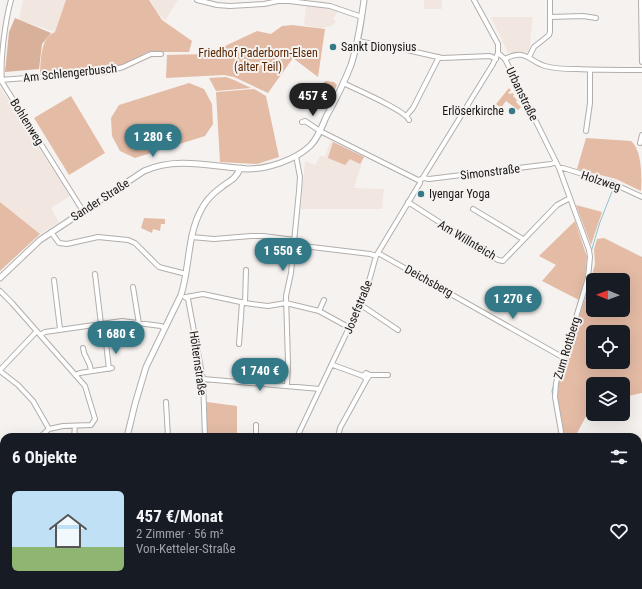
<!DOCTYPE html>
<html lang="de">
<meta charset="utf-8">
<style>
:root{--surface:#171b24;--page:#20242c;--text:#f1f3f6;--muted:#9ea1a6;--line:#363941;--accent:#347987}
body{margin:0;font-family:"Roboto Condensed",sans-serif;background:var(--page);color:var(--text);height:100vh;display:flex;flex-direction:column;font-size:15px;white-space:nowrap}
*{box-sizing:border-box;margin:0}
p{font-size:13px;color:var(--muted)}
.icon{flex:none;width:22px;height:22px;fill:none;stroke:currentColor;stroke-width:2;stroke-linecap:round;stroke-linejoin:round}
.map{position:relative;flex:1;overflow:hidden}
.side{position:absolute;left:0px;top:433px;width:642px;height:156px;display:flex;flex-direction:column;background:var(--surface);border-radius:12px 12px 0 0;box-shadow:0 4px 16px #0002}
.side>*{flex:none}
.needle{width:26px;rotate:271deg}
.controls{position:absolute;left:586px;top:273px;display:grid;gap:8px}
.controls a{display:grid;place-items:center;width:44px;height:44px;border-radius:6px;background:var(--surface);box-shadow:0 4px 16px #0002;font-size:20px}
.price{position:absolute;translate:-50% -34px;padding:0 9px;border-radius:14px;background:var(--accent);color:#fff;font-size:13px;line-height:26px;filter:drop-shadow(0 1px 2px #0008)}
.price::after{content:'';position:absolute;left:50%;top:24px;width:12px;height:9px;margin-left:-6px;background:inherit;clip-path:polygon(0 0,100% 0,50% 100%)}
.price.selected{background:#222;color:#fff}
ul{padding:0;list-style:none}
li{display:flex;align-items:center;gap:12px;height:100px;padding:0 12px}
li+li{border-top:1px solid var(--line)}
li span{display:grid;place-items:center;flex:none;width:112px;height:80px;border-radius:6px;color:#555}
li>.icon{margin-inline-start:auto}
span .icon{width:48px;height:48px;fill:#fffc;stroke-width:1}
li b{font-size:17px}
h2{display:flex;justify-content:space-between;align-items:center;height:48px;padding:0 12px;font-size:17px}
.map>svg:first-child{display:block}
</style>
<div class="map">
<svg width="642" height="589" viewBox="0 0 642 589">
<rect width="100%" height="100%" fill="#f5f2f0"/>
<!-- built -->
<path fill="#f1e6e0" d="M23 0H66L55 32 19 20Z
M150 0H178L165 21 155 9Z
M424 0H442V9H424Z
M306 6 329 9 337 12 333 19 336 21 334 25 333 24 331 26 320 28 304 25Z
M491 17H533L529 52 508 53Z
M0 87 70 196 51 208 59 222 40 234 0 202Z
M331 141 364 156 354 188 384 189 382 209H301L305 161 315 165 320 156H325Z"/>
<!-- green -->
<path fill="#e4bba5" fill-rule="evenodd" d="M66 0H149L162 20 192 41 189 52H148L121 66 103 70 40 74C41 62 40 37 55 32Z
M292 25 325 29 318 77 293 58 268 93 234 77 224 75 166 78 167 55 208 54 257 31 271 34 282 26Z
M226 77 234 80 251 88 216 91 209 78Z
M326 81 334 82 337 85 326 106 319 100 316 92 321 84Z
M189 83 204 89 212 104 213 124 205 136 135 158 120 151 112 136 111 118 119 105Z
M509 88 511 90 508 93 510 94 512 93 514 94 513 96 517 100 516 102 521 107 518 110 506 101 501 108 496 104Z
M254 89 266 96 279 157 257 164 220 162 216 92Z
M71 96 105 153 69 175 34 118Z
M586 138 631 141C642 150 642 177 641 191L616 179 577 169Z
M333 142 364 157 360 164 350 159 345 165 328 158Z
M0 202 40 234 0 271Z
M576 205 602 212 591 245Z
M144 218 165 219V224H161L160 231 153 229 152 233 141 228Z
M575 221 587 257 585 278 579 300 542 281 556 265 539 256Z
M604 238 642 257V393L623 397V384H593V403L575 437H565L557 396 558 383 590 283 595 264 594 249 597 239ZM593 280H623V310H593ZM593 332H623V362H593Z
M207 402 237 406V437H207Z"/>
<!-- forest -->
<path fill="#d9b09a" d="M15 18 51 33 42 44 39 69 5 72 9 32Z"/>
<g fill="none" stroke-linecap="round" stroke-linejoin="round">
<!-- stream -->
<path stroke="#8fc3ce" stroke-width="1" d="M591 252 600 222 613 189
M563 354 586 277
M557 421 552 391 561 359
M359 585 360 589
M528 585 529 589"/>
<defs>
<path id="minor" d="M11 0C5 21 0 61 2 82L83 211
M197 0 217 5 230 6 264 4 278 1H289L330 6 362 17
M641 0 642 62
M550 17 583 16 596 18
M357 41 407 50 442 58 490 56 496 59
M498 53 505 59 559 168 589 250 590 257 588 278 556 383 555 397 562 437
M529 57 534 47 549 35 550 32V0
M505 59C525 48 529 61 545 66 555 69 566 69 576 69 598 70 620 70 642 70
M0 80 105 72 123 67 151 54H161
M343 83C355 89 405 110 409 120
M407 115 413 108 439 57
M302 122 305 121 320 131 418 180 422 179 493 64 498 53V44L474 0
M586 131 590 103V70
M640 143 642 135
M559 168H563L612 183 642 197
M424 178 429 179 551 164 556 162
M408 202 498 260 503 261 557 205 570 198
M473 209 523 239
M51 232 59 243 67 244 98 237 128 240 135 243 159 267 186 274
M191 237 214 239 251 236H263L295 240
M295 245 370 254 376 256
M378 253 564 358
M95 274 101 324
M54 280 60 329
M133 287 139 324
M0 291 12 303 85 386 95 419 91 425 63 426 49 429 33 401 18 385 0 371
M185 297 188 299 203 379 205 437
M186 297 203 294 245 303 268 306 286 303 319 311 350 328
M245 303 246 270
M361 305 398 330
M319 311 324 300
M40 335 45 332 122 321 161 326 164 328
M106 343 109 369
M239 344 242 302
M83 348C84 359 90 359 91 371
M333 365 363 376 365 378 367 379 370 375 366 373 363 376
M0 370 36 332
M75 375 80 373 112 368
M370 375H388
M203 379 320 389
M287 386 288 363 286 296 291 273 299 191 300 177 296 156
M166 402 168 437
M256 425V437
M40 437 49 429
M74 437 75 426
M297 437 366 292 376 256 420 183V180
M338 437 340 428 367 379
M0 470 4 479
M0 538 4 537
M27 585V589
M588 585 589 589
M120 589 121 585
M151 589 157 585
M265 589 266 585"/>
<path id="tertiary" d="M0 278 40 240 144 171C177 156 213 167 248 169 268 169 295 160 310 146 318 138 322 127 326 117 335 101 344 83 351 65 358 44 361 22 364 0
M127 437 135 404 146 367 181 295C190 267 187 236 201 210 205 202 211 195 219 189 227 182 237 179 240 168
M85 589 88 585"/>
</defs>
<!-- minor casing -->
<use href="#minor" stroke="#b1aeac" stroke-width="6"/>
<!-- tertiary casing -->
<use href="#tertiary" stroke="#b1aeac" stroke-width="7"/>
<!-- minor -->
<use href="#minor" stroke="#fff" stroke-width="4"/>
<!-- tertiary -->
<use href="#tertiary" stroke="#fff" stroke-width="5"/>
</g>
<!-- markers -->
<g fill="#347987" stroke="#f5f2f0" stroke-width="1.5">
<circle cx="333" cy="47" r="4"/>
<circle cx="512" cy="111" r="4"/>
<circle cx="421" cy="194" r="4"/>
</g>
<g text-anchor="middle" stroke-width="4" stroke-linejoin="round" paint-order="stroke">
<!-- poi labels -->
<g font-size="12" fill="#181616" stroke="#f5f2f0" text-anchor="start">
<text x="341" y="51">Sankt Dionysius</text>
<text x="504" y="115" text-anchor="end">Erlöserkirche</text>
<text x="429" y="198">Iyengar Yoga</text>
</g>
<!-- park labels -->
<g font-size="12" fill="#5a2703" stroke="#f5f2f0">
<text x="258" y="57">Friedhof Paderborn-Elsen<tspan x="258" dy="14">(alter Teil)</tspan></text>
</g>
<!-- street labels -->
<g font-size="12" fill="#181616" stroke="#f5f2f0">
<text transform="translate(70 73) rotate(-6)" y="4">Am Schlengerbusch</text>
<text transform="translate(522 94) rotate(64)" y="4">Urbanstraße</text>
<text transform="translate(27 122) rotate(58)" y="4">Bohlenweg</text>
<text transform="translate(490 172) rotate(-7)" y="4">Simonstraße</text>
<text transform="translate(601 181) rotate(18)" y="4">Holzweg</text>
<text transform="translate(100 200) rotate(-33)" y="4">Sander Straße</text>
<text transform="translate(467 240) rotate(31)" y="4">Am Willnteich</text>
<text transform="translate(429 281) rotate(29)" y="4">Deichsberg</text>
<text transform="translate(358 307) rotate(-68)" y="4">Josefstraße</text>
<text transform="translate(567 348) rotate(-73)" y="4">Zum Rottberg</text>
<text transform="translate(198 363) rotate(82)" y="4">Hölternstraße</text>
</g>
</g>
</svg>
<div class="controls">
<a><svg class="needle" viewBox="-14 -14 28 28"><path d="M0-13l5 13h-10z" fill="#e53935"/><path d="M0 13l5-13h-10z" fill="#9ea1a6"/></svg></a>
<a><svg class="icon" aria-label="locate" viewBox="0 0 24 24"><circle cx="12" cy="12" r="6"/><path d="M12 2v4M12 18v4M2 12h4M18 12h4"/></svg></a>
<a><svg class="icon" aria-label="layers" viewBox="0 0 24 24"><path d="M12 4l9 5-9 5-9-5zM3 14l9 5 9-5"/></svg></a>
</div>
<b class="price selected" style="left:313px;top:117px">457 €</b>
<b class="price" style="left:153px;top:158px">1 280 €</b>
<b class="price" style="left:283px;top:272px">1 550 €</b>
<b class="price" style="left:513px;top:320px">1 270 €</b>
<b class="price" style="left:116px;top:355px">1 680 €</b>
<b class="price" style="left:260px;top:392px">1 740 €</b>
<section class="side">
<h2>6 Objekte<svg class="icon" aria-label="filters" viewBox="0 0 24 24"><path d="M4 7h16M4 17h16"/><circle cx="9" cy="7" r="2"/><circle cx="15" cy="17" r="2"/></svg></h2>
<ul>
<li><span style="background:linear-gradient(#bfe0f5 70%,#8fb573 0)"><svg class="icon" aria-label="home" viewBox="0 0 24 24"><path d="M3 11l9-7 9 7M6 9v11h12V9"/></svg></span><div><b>457 €/Monat</b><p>2 Zimmer · 56 m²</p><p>Von-Ketteler-Straße</p></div><svg class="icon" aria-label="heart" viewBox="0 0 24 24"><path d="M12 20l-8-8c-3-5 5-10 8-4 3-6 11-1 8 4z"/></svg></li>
</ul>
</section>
</div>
